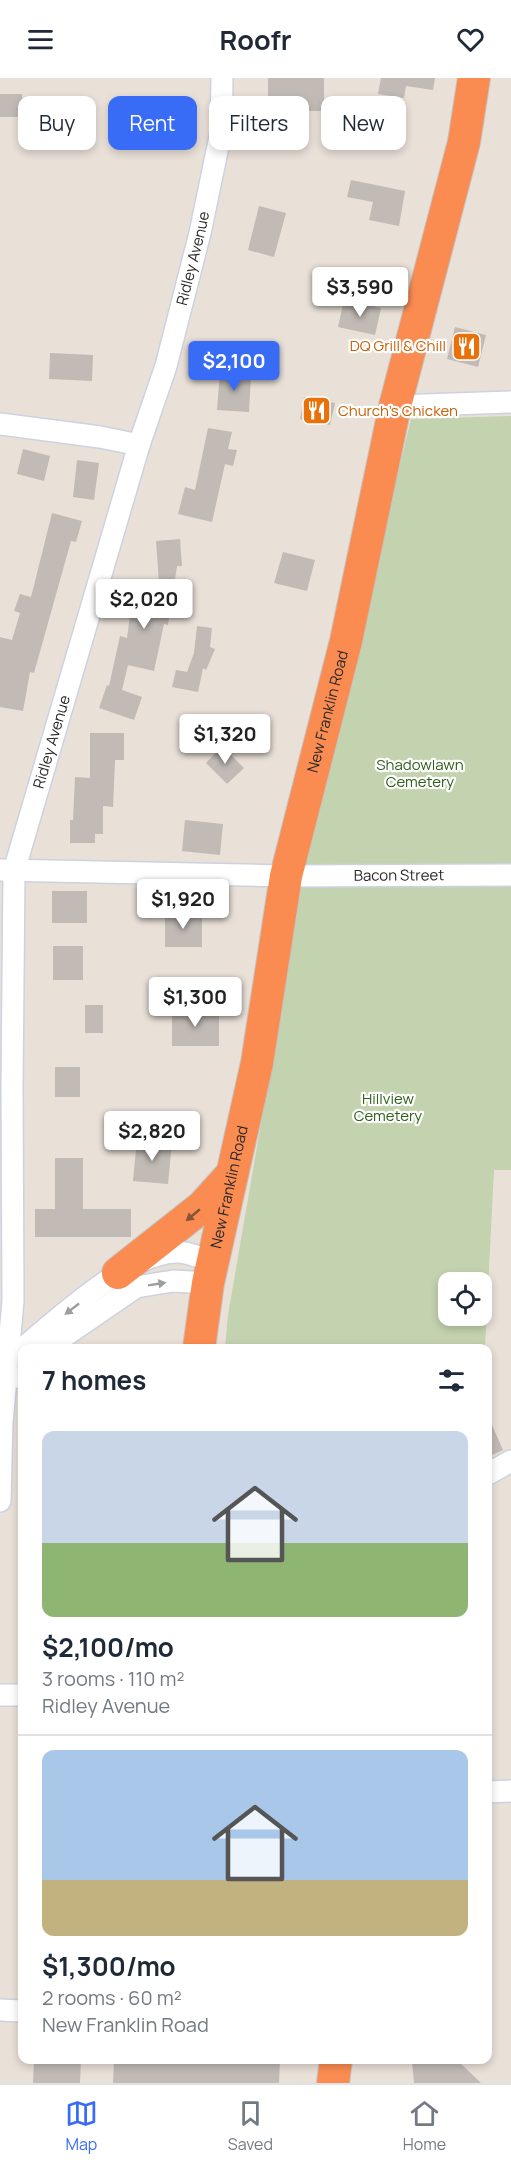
<!DOCTYPE html>
<meta charset="utf-8">
<style>
:root{--surface:#fff;--page:#f2f2f3;--text:#1f2937;--muted:#747a83;--line:#e0e1e3;--accent:#386cf6}
body{margin:0;font-family:Manrope,sans-serif;background:var(--page);color:var(--text);height:100vh;display:flex;flex-direction:column;font-size:22px;white-space:nowrap}
*{box-sizing:border-box;margin:0}
p{font-size:20px;color:var(--muted)}
.icon{flex:none;width:33px;height:33px;fill:none;stroke:currentColor;stroke-width:2;stroke-linecap:round;stroke-linejoin:round}
.map{position:relative;flex:1;overflow:hidden}
.drawer{position:absolute;left:18px;top:1266px;width:474px;height:720px;display:flex;flex-direction:column;background:var(--surface);border-radius:12px;box-shadow:0 3px 9px #0003}
.drawer>*{flex:none}
.hud{position:absolute;left:18px;top:18px;width:476px;height:54px;display:flex;gap:12px}
.tools{position:absolute;left:438px;top:1194px;display:grid;gap:12px}
.tools a{display:grid;place-items:center;width:54px;height:54px;border-radius:12px;background:var(--surface);box-shadow:0 3px 9px #0003;font-size:30px}
.price{position:absolute;translate:-50% -51px;padding:0 14px;border-radius:6px;background:#fff;color:#222;font-size:20px;line-height:39px;filter:drop-shadow(0 2px 3px #0008)}
.price::after{content:'';position:absolute;left:50%;top:36px;width:18px;height:14px;margin-left:-9px;background:inherit;clip-path:polygon(0 0,100% 0,50% 100%)}
.price.on{background:var(--accent);color:#fff}
ul{padding:0;list-style:none}
li{display:grid;align-content:center;gap:12px;height:318px;padding:0 24px}
li+li{border-top:2px solid var(--line)}
li span{display:grid;place-items:center;height:186px;border-radius:12px;color:#555}
li>.icon{margin-inline-start:auto}
span .icon{width:108px;height:108px;fill:#fffc;stroke-width:1}
li b{font-size:26px}
h2{display:flex;justify-content:space-between;align-items:center;height:72px;padding:0 24px;font-size:26px}
.chip{padding:0 21px;border-radius:12px;background:var(--surface);box-shadow:0 3px 9px #0003;font-size:21px;line-height:54px}
.chip.on{background:var(--accent);color:#fff}
header{display:flex;justify-content:space-between;align-items:center;height:78px;padding:0 24px;background:var(--surface);font-size:27px;font-weight:700}
.dock{display:flex;justify-content:space-around;align-items:center;height:84px;border-top:2px solid var(--line);background:var(--surface);font-size:16px;color:var(--muted)}
.dock a{display:grid;justify-items:center;gap:3px}
.dock .on{color:var(--accent)}
.map>svg:first-child{display:block}
</style>
<header><svg class="icon" aria-label="menu" viewBox="0 0 24 24"><path d="M4 6h16M4 12h16M4 18h16"/></svg>Roofr<svg class="icon" aria-label="heart" viewBox="0 0 24 24"><path d="M12 20l-8-8c-3-5 5-10 8-4 3-6 11-1 8 4z"/></svg></header>
<div class="map">
<svg width="511" height="2005" viewBox="0 0 511 2005">
<rect width="100%" height="100%" fill="#e9e0d8"/>
<!-- cemetery -->
<path fill="#c4d3af" fill-rule="evenodd" d="M511 338V788L304 787 411 341Z
M302 807 511 808V1092H494L485 1270H225L228 1237ZM448 1204H482V1238H448Z"/>
<!-- building -->
<path fill="#c1bab5" d="M268 0H324V33H268Z
M381 0H435L433 12 406 8 404 20 378 16Z
M0 16H22V39H0Z
M351 102 405 113 399 148 369 142 373 124 347 119Z
M259 128 286 135 274 179 248 172Z
M344 222 381 230 375 257 338 249Z
M455 249 486 257 478 289 447 281Z
M50 275 93 277 92 303 49 301Z
M220 293 251 296 249 334 217 332Z
M304 319 335 325 330 347 300 341Z
M208 350 232 354 228 371 237 372 233 388 225 386 212 444 178 436 185 409 195 412Z
M23 371 50 378 44 403 17 396Z
M77 382 99 385 94 422 73 419Z
M52 435 82 443 76 464 71 463 34 595 30 594 23 633 0 629V559L12 562 20 535 14 533 20 516 31 519Z
M180 461 182 488H177L168 547 164 546 154 593 128 587 122 612 142 619 134 642 99 630 107 607 109 608 120 558 127 560 135 501 159 504 156 463Z
M283 474 315 482 307 513 274 505Z
M197 548 212 550 210 569 215 571 206 592 203 590 198 614 172 609 176 592 187 594 194 575Z
M90 655H124V682H115L113 729 103 728V756H95V765H70V742H73L75 699 90 700Z
M222 668 244 690 227 706 206 685Z
M185 742 223 746 220 777 182 773Z
M52 813H87V845H52Z
M165 836H202V869H165Z
M53 868H83V902H53Z
M85 927H103V955H85Z
M172 931H219V968H172Z
M55 989H80V1019H55Z
M137 1061 172 1064 168 1106 133 1103Z
M55 1080H83V1131H131V1159H35V1131H55Z
M488 1338 503 1372 488 1379Z
M34 1982H81L80 2005H33Z
M114 1982H280L279 2005H113Z
M443 1982H457L481 2005H414L412 1984Z"/>
<g fill="none" stroke-linecap="round" stroke-linejoin="round">
<defs>
<g id="minor">
<path d="M395 328 511 324"/>
<path d="M0 346 100 359 139 367"/>
<path id="s1" d="M1 792 286 798 511 797"/>
<path d="M23 1270C58 1241 130 1174 177 1174 188 1174 201 1180 212 1183"/>
<path d="M47 1270 136 1209 173 1203 208 1205"/>
<path d="M21 1300H22"/>
<path d="M488 1396 511 1383"/>
<path id="s2" d="M0 1423 2 1345 13 1223 12 1010 14 793 139 367 166 288 200 155 221 54 222 0"/>
<path d="M0 1617H22"/>
<path d="M488 1714 511 1713"/>
<path d="M0 1932 22 1933"/>
</g>
<g id="highway">
<path d="M118 1195 203 1128 231 1097"/>
<path id="s3" d="M199 1270 208 1205 257 985 286 798 346 563 395 328 464 64 474 0"/>
<path d="M333 2005 336 1982"/>
</g>
</defs>
<!-- minor casing -->
<use href="#minor" stroke="#cdd2e0" stroke-width="24"/>
<!-- highway casing -->
<use href="#highway" stroke="#c3c3c3" stroke-width="34"/>
<!-- minor -->
<use href="#minor" stroke="#fff" stroke-width="21"/>
<!-- highway -->
<use href="#highway" stroke="#fb8c51" stroke-width="32"/>
</g>
<!-- one-way arrows -->
<defs><path id="oneway-solid" d="M-6-.8H1V-3.2L6.5 0L1 3.2V.8H-6Z" transform="scale(1.5)"/></defs>
<use fill="#86543a" href="#oneway-solid" transform="translate(193 1137) rotate(140)"/>
<g fill="#9e9e9e">
<use href="#oneway-solid" transform="translate(157 1206) rotate(-9)"/>
<use href="#oneway-solid" transform="translate(72 1231) rotate(142)"/>
</g>
<!-- icons -->
<defs>
<symbol id="restaurant-square" viewBox="-11 -11 22 22"><rect x="-9" y="-9" width="18" height="18" rx="4" fill="#e8710a" stroke="#fff"/><path d="M-5-6h1v4h1v-4h1v4h1v-4h1v5L-1.5 .5V6h-2V.5L-5-1ZM5-6V6H3V1.5H1.5Q1.5-4 5-6Z" fill="#fff"/></symbol>
</defs>
<g fill-rule="evenodd">
<use href="#restaurant-square" x="450" y="252" width="33" height="33"/>
<use href="#restaurant-square" x="300" y="316" width="33" height="33"/>
</g>
<g text-anchor="middle" stroke-width="4.5" stroke-linejoin="round" paint-order="stroke">
<!-- street labels -->
<g font-size="15" fill="#272727" stroke="#fff">
<text dy="5" stroke="none"><textPath href="#s2" startOffset="1269">Ridley Avenue</textPath></text>
<text dy="5" stroke="none"><textPath href="#s3" startOffset="650">New Franklin Road</textPath></text>
<text dy="5" stroke="none"><textPath href="#s2" startOffset="765">Ridley Avenue</textPath></text>
<text dy="5" stroke="none"><textPath href="#s1" startOffset="398">Bacon Street</textPath></text>
<text dy="5" stroke="none"><textPath href="#s3" startOffset="164">New Franklin Road</textPath></text>
</g>
<!-- food labels -->
<g font-size="15" fill="#c56008" stroke="#fff" text-anchor="end">
<text x="446" y="273">DQ Grill &amp; Chill</text>
<text x="338" y="338" text-anchor="start">Church's Chicken</text>
</g>
<!-- park labels -->
<g font-size="15" fill="#2f601a" stroke="#fff">
<text x="420" y="692">Shadowlawn<tspan x="420" dy="17">Cemetery</tspan></text>
<text x="388" y="1026">Hillview<tspan x="388" dy="17">Cemetery</tspan></text>
</g>
</g>
</svg>
<div class="tools">
<a><svg class="icon" aria-label="locate" viewBox="0 0 24 24"><circle cx="12" cy="12" r="6"/><path d="M12 2v4M12 18v4M2 12h4M18 12h4"/></svg></a>
</div>
<b class="price" style="left:360px;top:240px">$3,590</b>
<b class="price on" style="left:234px;top:314px">$2,100</b>
<b class="price" style="left:144px;top:552px">$2,020</b>
<b class="price" style="left:225px;top:687px">$1,320</b>
<b class="price" style="left:183px;top:852px">$1,920</b>
<b class="price" style="left:195px;top:950px">$1,300</b>
<b class="price" style="left:152px;top:1084px">$2,820</b>
<div class="hud">
<a class="chip">Buy</a>
<a class="chip on">Rent</a>
<a class="chip">Filters</a>
<a class="chip">New</a>
</div>
<section class="drawer">
<h2>7 homes<svg class="icon" aria-label="filters" viewBox="0 0 24 24"><path d="M4 7h16M4 17h16"/><circle cx="9" cy="7" r="2"/><circle cx="15" cy="17" r="2"/></svg></h2>
<ul>
<li><span style="background:linear-gradient(#c9d6e8 60%,#8fb573 0)"><svg class="icon" aria-label="home" viewBox="0 0 24 24"><path d="M3 11l9-7 9 7M6 9v11h12V9"/></svg></span><div><b>$2,100/mo</b><p>3 rooms · 110 m²</p><p>Ridley Avenue</p></div></li>
<li><span style="background:linear-gradient(#a9c7e8 70%,#c2b280 0)"><svg class="icon" aria-label="home" viewBox="0 0 24 24"><path d="M3 11l9-7 9 7M6 9v11h12V9"/></svg></span><div><b>$1,300/mo</b><p>2 rooms · 60 m²</p><p>New Franklin Road</p></div></li>
</ul>
</section>
</div>
<nav class="dock">
<a class="on"><svg class="icon" aria-label="map" viewBox="0 0 24 24"><path d="M3 6l6-2 6 2 6-2v14l-6 2-6-2-6 2zM9 4v14M15 6v14"/></svg>Map</a>
<a><svg class="icon" aria-label="saved" viewBox="0 0 24 24"><path d="M7 4h10v16l-5-4-5 4z"/></svg>Saved</a>
<a><svg class="icon" aria-label="home" viewBox="0 0 24 24"><path d="M3 11l9-7 9 7M6 9v11h12V9"/></svg>Home</a>
</nav>
